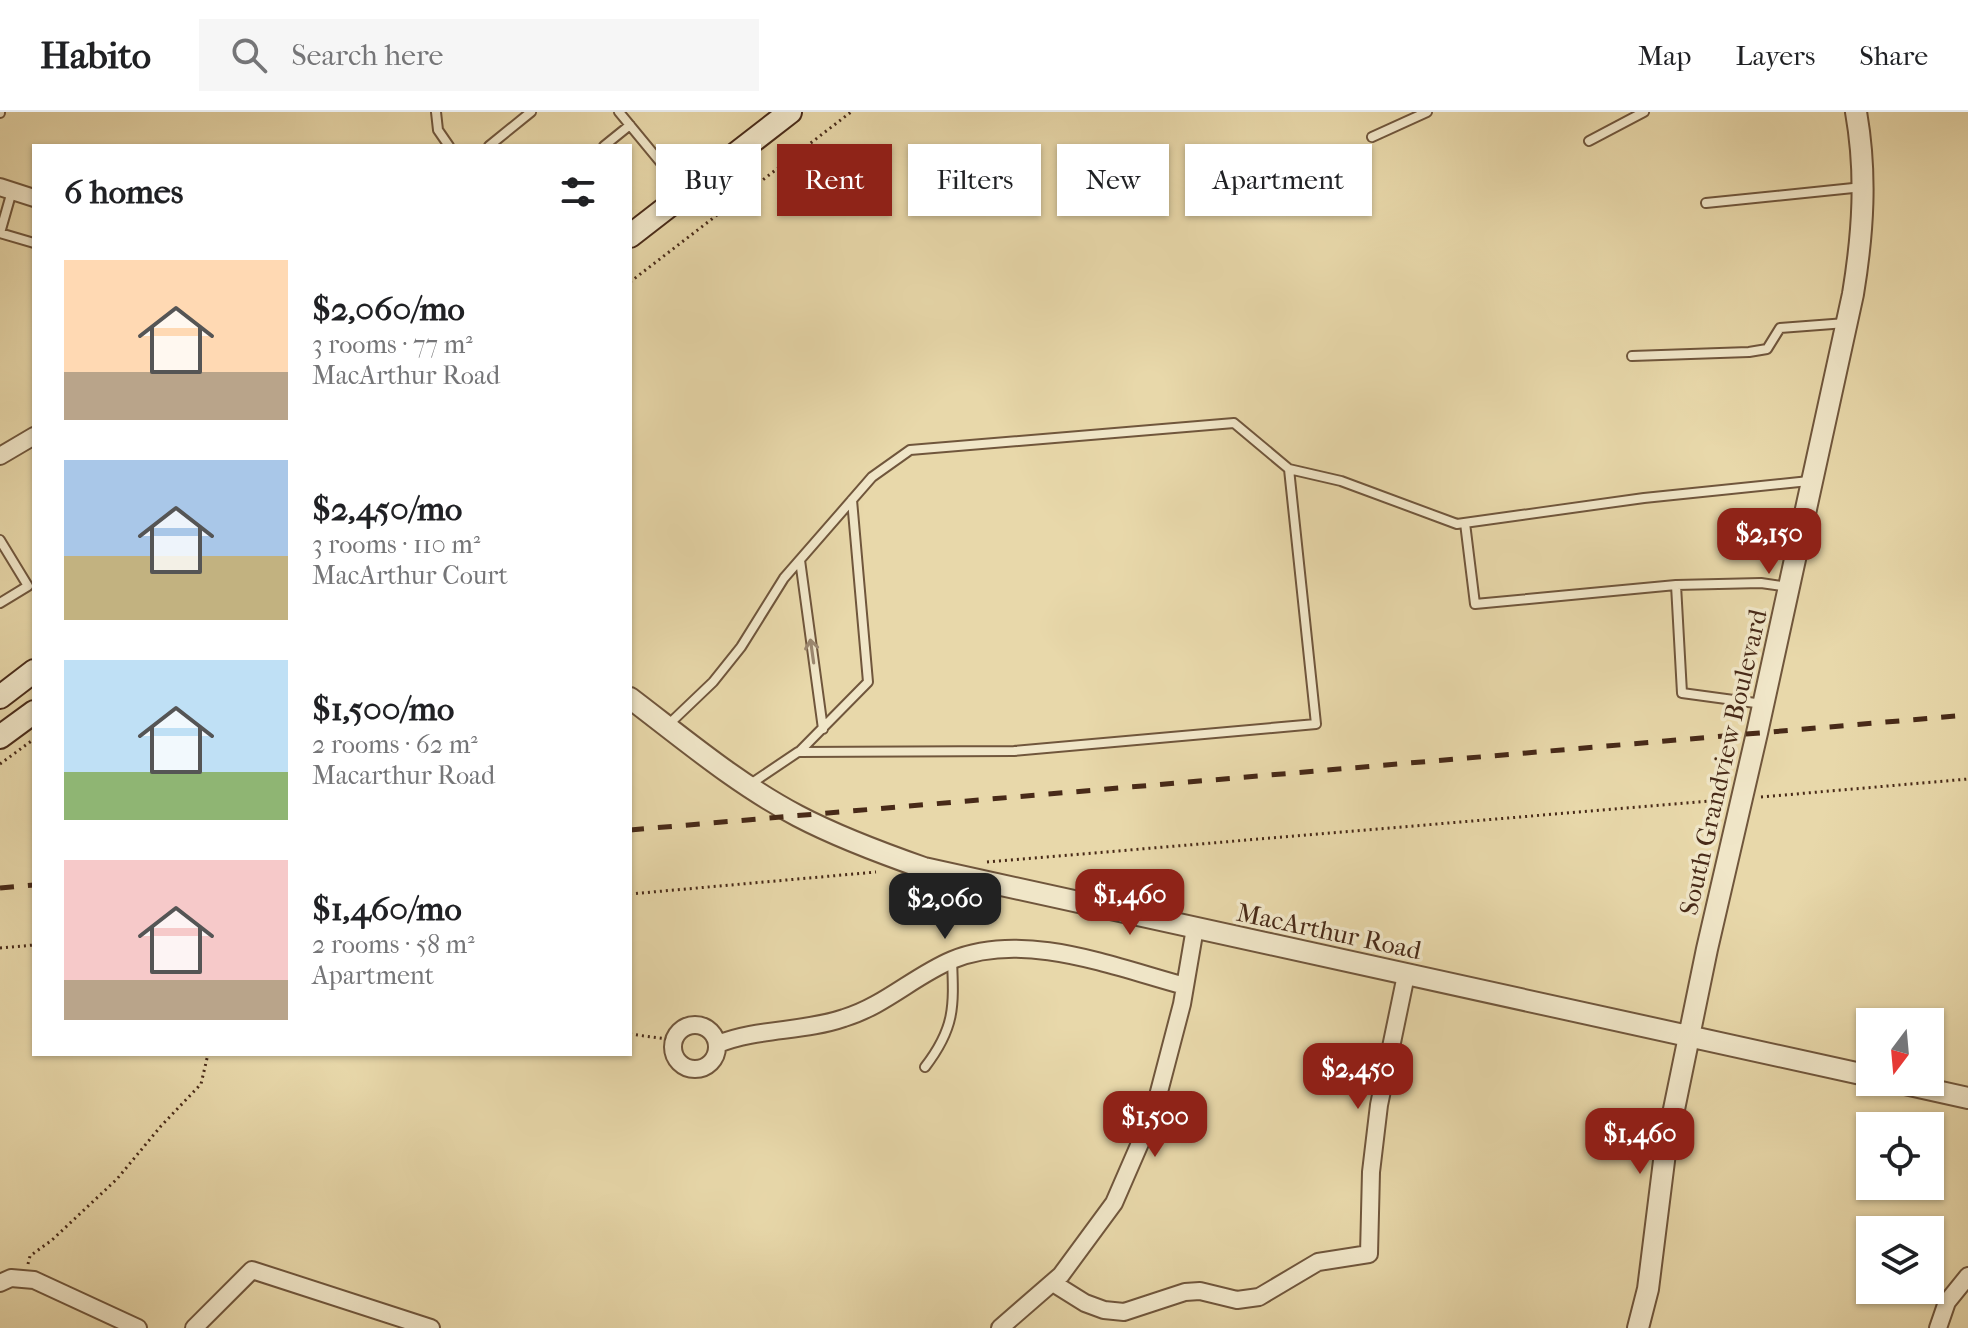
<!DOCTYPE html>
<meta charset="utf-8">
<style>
:root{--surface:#fff;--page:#f6f6f6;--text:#202124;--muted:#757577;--line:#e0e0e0;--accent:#8f2418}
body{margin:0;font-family:"IM FELL French Canon",serif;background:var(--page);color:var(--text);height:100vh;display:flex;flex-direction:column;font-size:30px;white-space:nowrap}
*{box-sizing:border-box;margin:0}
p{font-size:26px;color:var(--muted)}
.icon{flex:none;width:44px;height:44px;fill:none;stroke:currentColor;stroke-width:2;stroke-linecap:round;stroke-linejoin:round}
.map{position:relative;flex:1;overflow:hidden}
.drawer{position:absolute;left:32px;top:32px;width:600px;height:912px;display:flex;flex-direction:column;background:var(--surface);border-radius:0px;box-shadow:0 2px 6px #0004}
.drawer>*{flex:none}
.guide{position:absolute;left:656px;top:32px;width:760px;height:72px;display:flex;gap:16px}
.needle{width:52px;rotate:196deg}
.fabs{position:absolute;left:1856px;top:896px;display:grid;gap:16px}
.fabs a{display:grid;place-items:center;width:88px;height:88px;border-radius:0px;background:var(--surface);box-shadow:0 2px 6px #0004;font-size:40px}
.price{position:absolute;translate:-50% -68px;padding:0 18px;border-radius:16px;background:var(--accent);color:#fff;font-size:26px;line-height:52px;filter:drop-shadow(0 2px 4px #0008)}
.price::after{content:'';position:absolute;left:50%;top:48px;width:24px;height:18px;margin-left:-12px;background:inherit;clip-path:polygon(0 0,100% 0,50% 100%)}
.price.on{background:#222;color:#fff}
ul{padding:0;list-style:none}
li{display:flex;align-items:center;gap:24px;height:200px;padding:0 32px}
li span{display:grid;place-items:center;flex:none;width:224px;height:160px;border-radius:0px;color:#555}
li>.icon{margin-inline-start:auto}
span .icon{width:96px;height:96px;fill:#fffc;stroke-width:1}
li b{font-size:34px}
h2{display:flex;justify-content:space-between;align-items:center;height:96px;padding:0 32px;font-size:34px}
.pill{padding:0 28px;border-radius:0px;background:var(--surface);box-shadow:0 2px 6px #0004;font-size:28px;line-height:72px}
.pill.on{background:var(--accent);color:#fff}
header{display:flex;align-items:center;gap:48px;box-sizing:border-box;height:112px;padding:0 40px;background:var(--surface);border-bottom:2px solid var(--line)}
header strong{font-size:38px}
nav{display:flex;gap:44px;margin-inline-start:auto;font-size:28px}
.search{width:560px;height:72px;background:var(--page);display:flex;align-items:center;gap:20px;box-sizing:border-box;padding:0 28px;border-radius:0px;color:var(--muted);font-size:30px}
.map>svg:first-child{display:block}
</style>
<header>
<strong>Habito</strong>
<div class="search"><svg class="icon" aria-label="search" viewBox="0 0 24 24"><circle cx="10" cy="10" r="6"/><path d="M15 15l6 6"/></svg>Search here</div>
<nav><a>Map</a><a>Layers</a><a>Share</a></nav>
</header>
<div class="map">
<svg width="1968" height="1216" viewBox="0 0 1968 1216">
<rect width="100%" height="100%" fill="#e8d8aa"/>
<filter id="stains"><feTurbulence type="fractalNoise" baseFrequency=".0025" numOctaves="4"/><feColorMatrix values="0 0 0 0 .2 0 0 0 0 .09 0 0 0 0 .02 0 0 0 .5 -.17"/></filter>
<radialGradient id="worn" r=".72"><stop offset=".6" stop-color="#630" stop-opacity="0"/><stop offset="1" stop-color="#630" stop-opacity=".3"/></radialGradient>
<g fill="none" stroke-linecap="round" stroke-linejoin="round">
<defs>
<path id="service" d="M436 0 438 18 449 34
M619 0 685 80
M0 1V0
M1372 25 1427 0
M1589 29 1644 0
M489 34 531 0
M604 34 630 13
M12 79 0 121 34 131
M1706 91 1863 75
M1632 244 1749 240 1767 237 1780 216 1846 211
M1289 357 1341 369 1457 412 1644 386 1809 369
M1465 411 1475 492 1676 473
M0 428 28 474 0 491
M800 448 823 617
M1763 592 1682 581 1676 473 1761 471 1789 475
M668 613 713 570 741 535 784 466 872 365 910 338 1234 311 1289 357 1316 612 1014 639 798 640 749 673
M799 640 868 570 852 388
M925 955C955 916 954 895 952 848"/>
<path id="minor" d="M0 75 34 86
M0 344 34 324
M673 935a22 22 0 1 1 44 0a22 22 0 1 1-44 0Z
M718 932C757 916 804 920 844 906 884 894 914 864 952 848 1024 818 1114 855 1185 874
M0 1171 11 1166 34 1168 138 1216
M1053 1171 1085 1191 1104 1198 1124 1200 1185 1180 1200 1179 1237 1188 1259 1185 1318 1150 1369 1142 1371 1060 1379 993 1406 863
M194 1216 252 1158 431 1216
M1000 1216 1061 1163 1114 1091 1154 999 1182 892 1195 816
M1938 1216 1947 1190 1968 1164"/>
<path id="tertiary" d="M630 586C684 627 737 672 798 704 838 725 881 741 924 756L1870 964
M1896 970 1968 986
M1638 1216 1648 1177 1665 1041 1707 837 1757 621 1853 182C1863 121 1867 62 1856 0"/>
<path id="secondary" d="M630 124 790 0
M0 585 34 559
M0 625 34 600"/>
</defs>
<!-- service casing -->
<use href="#service" stroke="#70563c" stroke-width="12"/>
<!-- minor casing -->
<use href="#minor" stroke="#70563c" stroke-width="20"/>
<!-- tertiary casing -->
<use href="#tertiary" stroke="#70563c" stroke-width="24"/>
<!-- secondary casing -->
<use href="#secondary" stroke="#482a18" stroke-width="26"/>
<!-- path -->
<path stroke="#482a18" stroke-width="3" stroke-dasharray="2 4" stroke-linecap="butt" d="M630 170 851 0
M0 652 34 627
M1761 685 1968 667
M987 750 1721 688
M630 782 876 760
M0 836 34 833
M630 922 674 928
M28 1152 30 1144 52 1128 117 1067 161 1014 201 972 208 942"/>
<!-- service -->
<use href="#service" stroke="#f0e6c8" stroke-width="8"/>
<!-- minor -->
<use href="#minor" stroke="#f0e6c8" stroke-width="16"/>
<!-- tertiary -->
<use href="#tertiary" stroke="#f0e6c8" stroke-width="20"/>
<!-- secondary -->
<use href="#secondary" stroke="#f0e6c8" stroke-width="22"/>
<!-- rail -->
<path stroke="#482a18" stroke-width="5" stroke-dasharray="14 14" stroke-linecap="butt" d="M630 718 1968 603
M0 776 34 773"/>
</g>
<!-- one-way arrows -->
<defs><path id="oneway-shaft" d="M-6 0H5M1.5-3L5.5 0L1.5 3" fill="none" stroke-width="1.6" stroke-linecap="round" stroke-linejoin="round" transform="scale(2)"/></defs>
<use stroke="#9c8870" href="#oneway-shaft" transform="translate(812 539) rotate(-98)"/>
<g text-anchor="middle" stroke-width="7" stroke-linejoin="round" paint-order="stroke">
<!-- street labels -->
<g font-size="26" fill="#482a18" stroke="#f0e6c8">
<text transform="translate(1723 650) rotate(-77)" y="9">South Grandview Boulevard</text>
<text transform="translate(1329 819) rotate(12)" y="9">MacArthur Road</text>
</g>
</g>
<rect width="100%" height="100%" filter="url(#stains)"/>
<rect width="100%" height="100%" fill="url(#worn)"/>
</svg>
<div class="fabs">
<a><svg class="needle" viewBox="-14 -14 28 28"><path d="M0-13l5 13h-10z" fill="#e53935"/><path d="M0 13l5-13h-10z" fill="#757577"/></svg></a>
<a><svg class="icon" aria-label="locate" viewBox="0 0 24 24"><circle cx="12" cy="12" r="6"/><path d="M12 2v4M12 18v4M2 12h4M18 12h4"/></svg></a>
<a><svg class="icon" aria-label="layers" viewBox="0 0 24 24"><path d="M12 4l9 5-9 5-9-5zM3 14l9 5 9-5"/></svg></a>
</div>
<b class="price" style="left:1769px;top:464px">$2,150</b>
<b class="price" style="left:1130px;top:825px">$1,460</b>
<b class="price on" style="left:945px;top:829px">$2,060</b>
<b class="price" style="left:1358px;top:999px">$2,450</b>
<b class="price" style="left:1155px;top:1047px">$1,500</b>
<b class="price" style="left:1640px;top:1064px">$1,460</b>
<div class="guide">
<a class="pill">Buy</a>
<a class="pill on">Rent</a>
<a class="pill">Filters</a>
<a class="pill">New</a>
<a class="pill">Apartment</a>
</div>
<section class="drawer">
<h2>6 homes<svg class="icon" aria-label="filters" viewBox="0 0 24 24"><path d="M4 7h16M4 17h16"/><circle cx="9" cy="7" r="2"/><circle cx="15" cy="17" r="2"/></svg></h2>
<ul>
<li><span style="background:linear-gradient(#ffd9b3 70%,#b9a48a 0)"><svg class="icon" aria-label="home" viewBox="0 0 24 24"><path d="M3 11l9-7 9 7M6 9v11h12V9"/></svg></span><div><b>$2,060/mo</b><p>3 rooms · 77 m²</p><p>MacArthur Road</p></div></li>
<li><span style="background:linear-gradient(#a9c7e8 60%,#c2b280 0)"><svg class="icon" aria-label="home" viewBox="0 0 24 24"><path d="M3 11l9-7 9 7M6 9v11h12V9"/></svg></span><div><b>$2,450/mo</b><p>3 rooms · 110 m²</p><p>MacArthur Court</p></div></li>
<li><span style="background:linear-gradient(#bfe0f5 70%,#8fb573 0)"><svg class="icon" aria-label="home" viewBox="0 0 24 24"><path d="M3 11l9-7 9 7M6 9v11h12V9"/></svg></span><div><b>$1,500/mo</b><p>2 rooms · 62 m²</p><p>Macarthur Road</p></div></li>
<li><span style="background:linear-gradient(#f6c9c9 75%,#b9a48a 0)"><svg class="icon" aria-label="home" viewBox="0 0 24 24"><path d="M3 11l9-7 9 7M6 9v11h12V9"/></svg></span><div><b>$1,460/mo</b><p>2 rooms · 58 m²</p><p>Apartment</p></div></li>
</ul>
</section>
</div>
